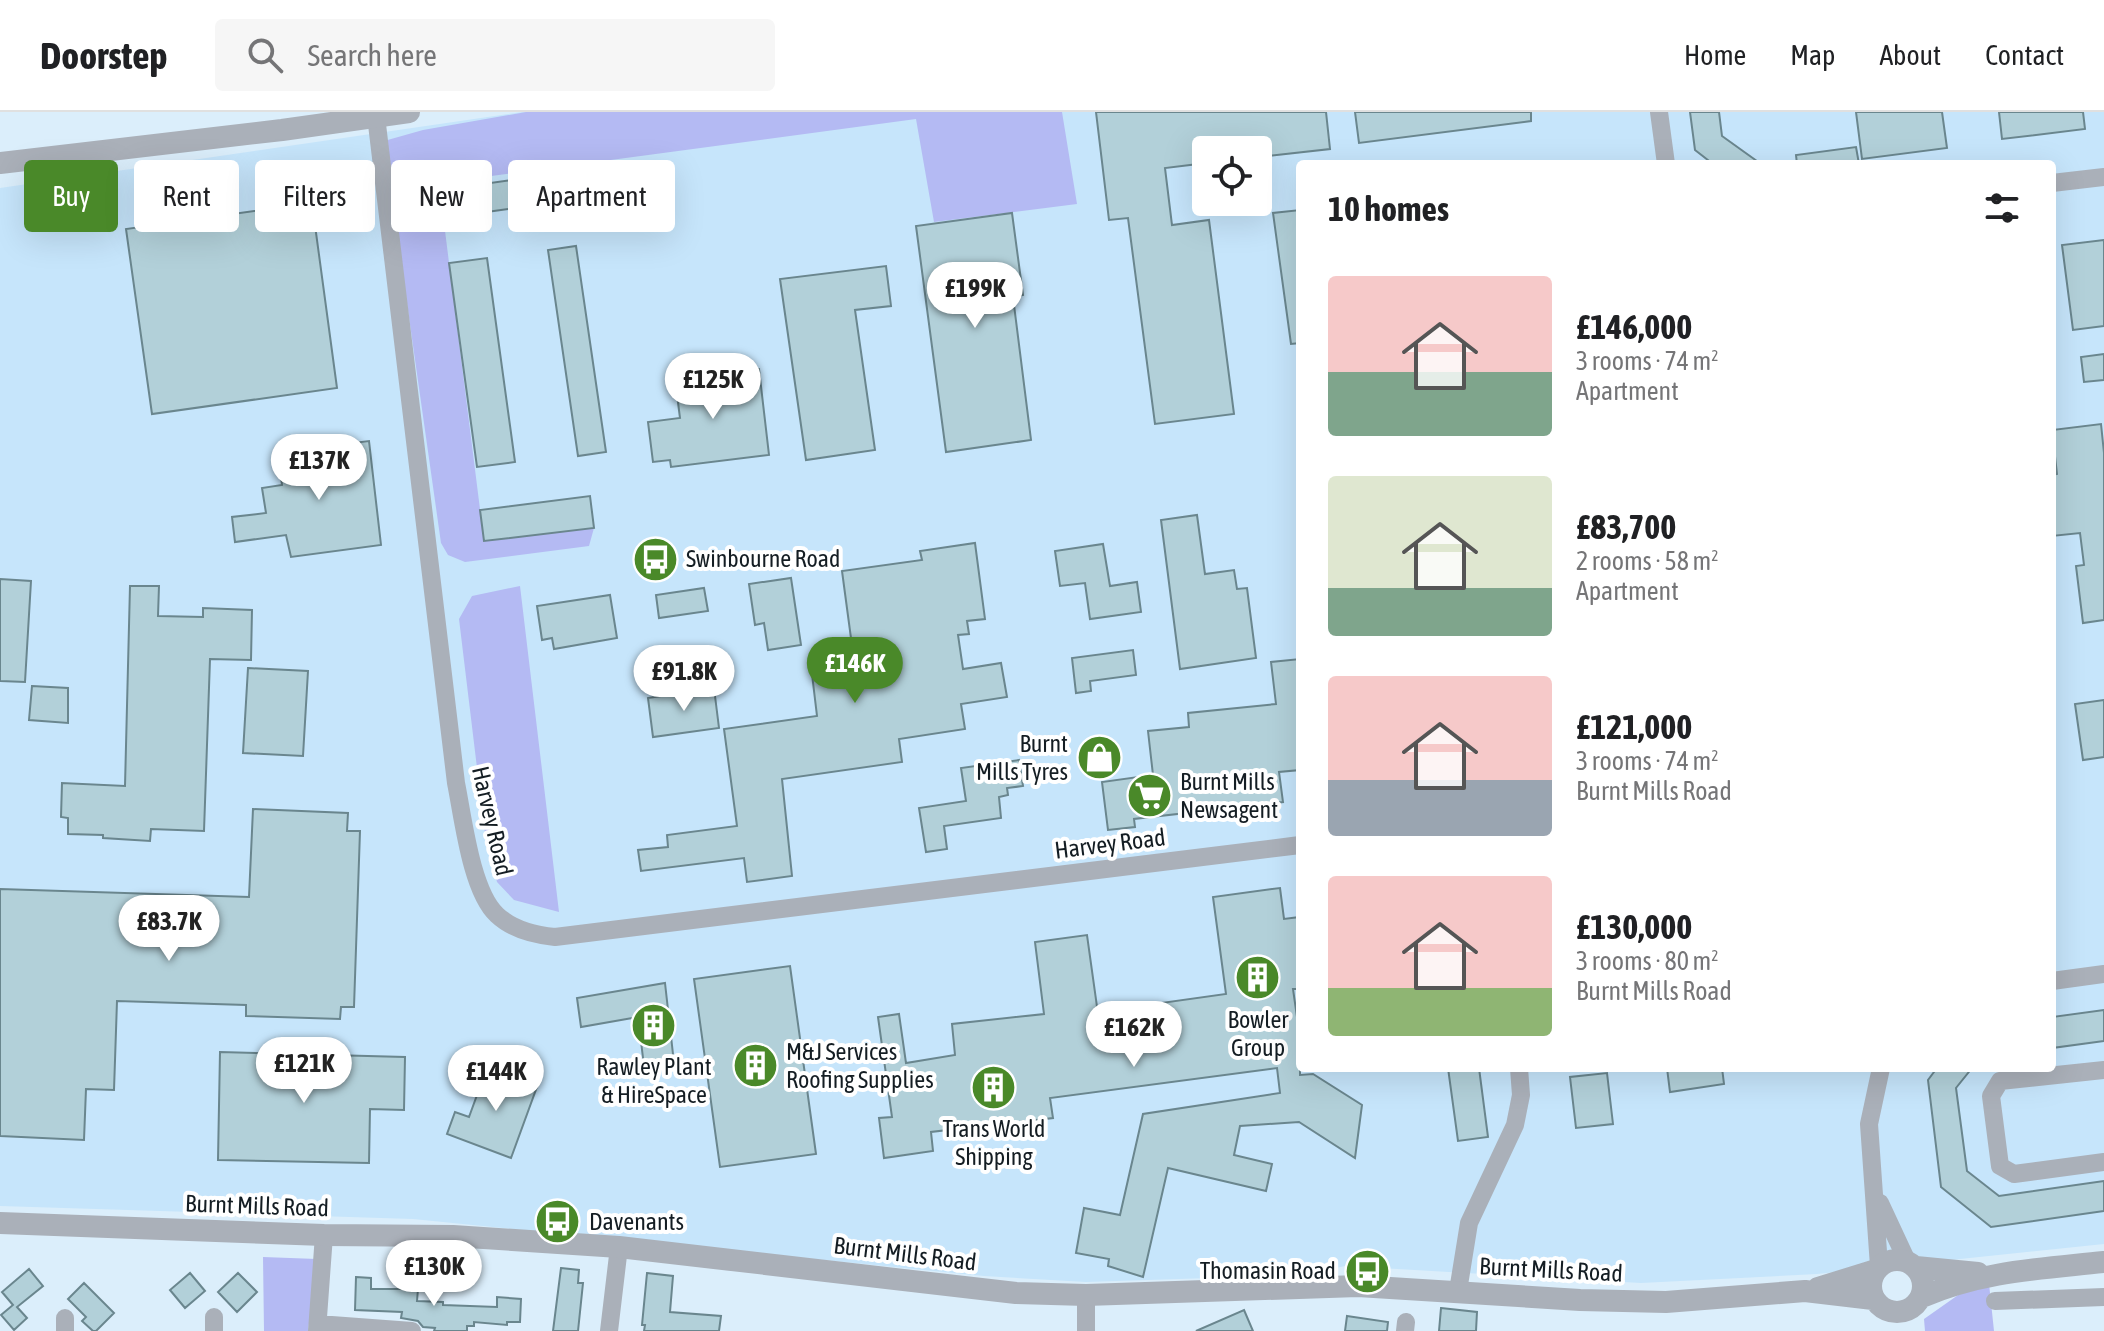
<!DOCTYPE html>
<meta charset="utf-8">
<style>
:root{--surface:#fff;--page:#f6f6f6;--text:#202124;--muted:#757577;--line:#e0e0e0;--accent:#4a8929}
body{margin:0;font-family:"Asap Condensed",sans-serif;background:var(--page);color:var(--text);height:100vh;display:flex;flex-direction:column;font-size:30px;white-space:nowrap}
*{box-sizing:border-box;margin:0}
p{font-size:26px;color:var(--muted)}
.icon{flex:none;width:44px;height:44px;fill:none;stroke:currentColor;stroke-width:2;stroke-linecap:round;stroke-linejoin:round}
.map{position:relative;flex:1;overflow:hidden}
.drawer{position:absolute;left:1296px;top:48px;width:760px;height:912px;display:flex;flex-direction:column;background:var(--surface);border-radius:8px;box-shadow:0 8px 32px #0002}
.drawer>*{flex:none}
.hud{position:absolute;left:24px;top:48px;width:760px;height:72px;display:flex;gap:16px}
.tools{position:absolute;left:1192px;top:24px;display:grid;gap:16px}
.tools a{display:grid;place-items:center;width:80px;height:80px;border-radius:8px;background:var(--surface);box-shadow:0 8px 32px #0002;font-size:40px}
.price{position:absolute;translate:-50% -68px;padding:0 18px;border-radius:28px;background:#fff;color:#222;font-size:26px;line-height:52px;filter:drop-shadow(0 2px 4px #0008)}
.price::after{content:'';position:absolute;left:50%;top:48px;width:24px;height:18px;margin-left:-12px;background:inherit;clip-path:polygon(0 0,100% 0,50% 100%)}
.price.current{background:var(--accent);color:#fff}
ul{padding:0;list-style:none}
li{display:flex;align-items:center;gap:24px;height:200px;padding:0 32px}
li span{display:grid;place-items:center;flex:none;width:224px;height:160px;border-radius:8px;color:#555}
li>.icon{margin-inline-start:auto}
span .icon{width:96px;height:96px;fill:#fffc;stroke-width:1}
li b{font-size:34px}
h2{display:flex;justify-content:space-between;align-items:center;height:96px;padding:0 32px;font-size:34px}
.chip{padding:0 28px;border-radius:8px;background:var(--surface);box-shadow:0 8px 32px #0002;font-size:28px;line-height:72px}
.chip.current{background:var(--accent);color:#fff}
header{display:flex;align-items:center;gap:48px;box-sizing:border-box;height:112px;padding:0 40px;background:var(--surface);border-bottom:2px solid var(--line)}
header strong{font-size:38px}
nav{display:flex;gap:44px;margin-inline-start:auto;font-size:28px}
.search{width:560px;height:72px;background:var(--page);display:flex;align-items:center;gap:20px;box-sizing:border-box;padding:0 28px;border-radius:8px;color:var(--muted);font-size:30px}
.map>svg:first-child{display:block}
</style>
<header>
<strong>Doorstep</strong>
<div class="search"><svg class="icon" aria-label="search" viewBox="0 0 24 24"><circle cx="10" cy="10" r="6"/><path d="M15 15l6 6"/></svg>Search here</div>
<nav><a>Home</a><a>Map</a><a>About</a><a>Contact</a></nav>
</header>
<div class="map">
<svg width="2104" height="1219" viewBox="0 0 2104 1219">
<rect width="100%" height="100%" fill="#dbeefb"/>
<!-- built -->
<path fill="#c6e5fb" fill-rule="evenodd" d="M522 0H2104V1132L1817 1162 1641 1171 1345 1154 1303 1163 1086 1170 984 1164 413 1107 0 1094V76ZM1206 38H1258V90H1206ZM1300 52H2052V956H1300Z"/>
<!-- green -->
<path fill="#b4baf3" d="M526 0H1062L1077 92 934 110 916 7 439 71 484 429 594 416 589 434 465 450 448 443 441 431 384 29 423 18Z
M520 474 559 800 514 788 497 770 485 722 459 507 472 484Z
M263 1145 317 1147 308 1219H264Z
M1988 1162 1994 1219H1925L1924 1207Z"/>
<!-- building -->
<path fill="#b2d0d9" stroke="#6a868e" stroke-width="2" d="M1096 0H1326L1330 37 1258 45V38H1206V51L1165 56 1172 113 1209 108 1234 302 1155 312 1128 106 1109 108Z
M1355 0H1531V9L1359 31Z
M1690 0H1719L1722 24 1761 52H1713L1695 38Z
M1856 0H1942L1947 36 1862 47Z
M1999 0H2083L2085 17 2002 27Z
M1856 35 1859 52H1797L1796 43Z
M568 60 572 88 443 106 440 78Z
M312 91 337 276 152 302 126 117Z
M1300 98V231L1291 232 1273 101Z
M1012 101 1023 183 1013 185 1031 328 946 340 916 114Z
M2104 128V214L2073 218 2062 133Z
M576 134 606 340 578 344 548 138Z
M487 146 515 350 477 355 449 151Z
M886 154 891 194 855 198 875 338 806 348 780 167Z
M2104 242V268L2084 270 2081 245Z
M759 257 769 343 671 355 670 348 653 350 648 310 680 306 675 267Z
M2101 312 2104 341V508L2083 511 2076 454 2084 453 2080 421 2052 424V363L2057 362 2052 318Z
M369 329 381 433 291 445 286 423 235 430 232 405 266 401 262 376 282 373 278 340Z
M590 384 594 416 484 429 480 398Z
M1197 403 1205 462 1234 458 1237 477 1247 476 1256 546 1180 557 1161 408Z
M975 431 985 507 967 509 969 522 958 523 963 557 1001 551 1007 585 961 592 965 617 899 627 902 650 782 667 792 764 747 770 744 746 641 759 638 738 668 735 667 723 737 714 724 617 817 604 812 562 855 556 842 459 922 448 920 439Z
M1103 432 1110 474 1137 470 1141 500 1090 507 1085 471 1060 474 1055 439Z
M791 466 801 533 768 538 764 511 755 513 749 472Z
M0 467 31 469 25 570 0 569Z
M130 474H159L158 504 203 505V496L252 498 251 548 210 547 204 719 151 717 150 729 103 726V723L68 722V706L61 705 62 671 125 674Z
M704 476 708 499 659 506 656 483Z
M610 483 617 526 554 537 552 526 542 528 537 494Z
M1133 538 1136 563 1090 569 1091 579 1076 581 1072 546Z
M1300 547V658L1279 660 1283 690 1134 707 1135 715 1108 718 1102 670 1153 663 1148 619 1189 615 1188 601 1276 592 1271 550Z
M248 556 308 559 303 644 243 641Z
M32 574 68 576V611L29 608Z
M714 576 719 616 653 625 648 586Z
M2104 588V645L2083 648 2075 592Z
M1107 629 1111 661 1090 663 1086 632Z
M1019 648 1023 674 1007 676 1008 683 999 685 1001 706 944 714 947 737 926 740 919 696 966 689 961 656Z
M253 697 348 701 347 719H360L354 895H341L340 907 246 904V893L117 889 114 978 86 977 84 1028 0 1024V777L249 785Z
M1280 776 1284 807 1300 805V877H1293L1300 926V963L1313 962 1362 993 1355 1046 1299 1010 1240 1014 1234 1043 1272 1052 1266 1079 1168 1056 1143 1165 1108 1154 1109 1147 1076 1141 1084 1096 1120 1103 1143 1002 1280 981 1277 956 1050 986 1053 1006 931 1020 933 1039 884 1046 879 1006 892 1005 878 905 899 902 906 951 955 943 952 912 1044 902 1035 830 1087 823 1099 909 1162 900 1161 891 1226 882 1213 785Z
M790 854 816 1042 720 1055 694 867Z
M665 871 674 951 644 954 638 905 581 915 577 886Z
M2104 898V929L2052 936V905Z
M220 940 405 945 404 998 370 997 369 1051 218 1048Z
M488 953 538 972 511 1046 447 1022 455 1000 469 1005Z
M1448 956H1479L1488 1025 1458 1029Z
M1667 956H1722L1724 972 1670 980Z
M1937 956H1972L1956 976 1967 1059 1999 1084 2104 1069V1099L1991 1115 1941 1075 1928 968Z
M1607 961 1613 1012 1576 1016 1570 965Z
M561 1156 579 1158 578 1171H583L578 1219H553Z
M29 1157 43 1174 17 1195 27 1206 14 1218 1 1203 13 1193 2 1180Z
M190 1161 205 1179 185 1196 170 1178Z
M238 1161 257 1180 237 1200 218 1180Z
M647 1161 673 1164 670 1200 721 1204 719 1219H644L645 1213H642Z
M356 1165 371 1166V1177H418L417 1189 443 1190V1193L497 1195V1185L521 1187 520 1210H507V1213L474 1210V1214H467V1219H434L435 1216 423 1215 418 1209 401 1206 402 1200 355 1198Z
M84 1171 114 1201 96 1219H93L82 1209 86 1205 68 1187Z
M1441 1196 1477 1200 1476 1219H1439Z
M1244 1198 1253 1219H1196Z
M1347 1204 1388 1210 1387 1219H1345Z"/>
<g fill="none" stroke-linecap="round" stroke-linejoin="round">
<!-- minor -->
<path stroke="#aab0b9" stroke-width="18" d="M1659 0 1666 52
M376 4 456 671C463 705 471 779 497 803 513 818 534 823 555 825L1300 733
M2052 71 2104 65
M2052 869 2104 862
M2104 958 2000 969 1991 984 2000 1054 2014 1062 2104 1050
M1880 1091 1907 1149
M1879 1154 1869 1012 1881 956
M1458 1179 1469 1111 1515 1013 1521 983 1519 956
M1086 1183V1219
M1995 1189 2104 1185
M318 1212 412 1219
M65 1219V1206
M214 1219V1205
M317 1219 324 1123
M609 1219 619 1135
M1405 1219 1406 1210"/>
<!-- tertiary -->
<path stroke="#aab0b9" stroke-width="22" d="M0 51 282 18 409 0
M0 1111 324 1123 453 1124 619 1135 1016 1181 1086 1183 1358 1174 1580 1188 1666 1190 1805 1179 1873 1187
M1871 1174a26 26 0 1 1 52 0a26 26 0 1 1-52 0Z
M1916 1155 1978 1161
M1818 1176 1876 1158
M1922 1185C1982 1159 2040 1157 2104 1150"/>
</g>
<!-- icons -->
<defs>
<symbol id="bus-disc" viewBox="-11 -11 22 22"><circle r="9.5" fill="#4a8929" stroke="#fff"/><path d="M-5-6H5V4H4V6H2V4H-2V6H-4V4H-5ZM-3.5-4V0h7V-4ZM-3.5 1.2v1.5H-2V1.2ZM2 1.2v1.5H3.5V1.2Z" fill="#fff"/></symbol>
<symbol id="shop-disc" viewBox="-11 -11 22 22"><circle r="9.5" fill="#4a8929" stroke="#fff"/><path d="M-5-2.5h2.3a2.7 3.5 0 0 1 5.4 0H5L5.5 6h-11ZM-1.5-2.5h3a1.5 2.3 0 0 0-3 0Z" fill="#fff"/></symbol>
<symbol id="supermarket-disc" viewBox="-11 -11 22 22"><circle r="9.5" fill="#4a8929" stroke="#fff"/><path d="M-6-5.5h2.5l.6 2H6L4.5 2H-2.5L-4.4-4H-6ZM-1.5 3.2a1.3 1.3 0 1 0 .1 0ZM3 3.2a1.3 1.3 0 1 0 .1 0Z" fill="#fff"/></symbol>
<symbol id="building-disc" viewBox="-11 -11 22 22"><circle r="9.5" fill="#4a8929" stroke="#fff"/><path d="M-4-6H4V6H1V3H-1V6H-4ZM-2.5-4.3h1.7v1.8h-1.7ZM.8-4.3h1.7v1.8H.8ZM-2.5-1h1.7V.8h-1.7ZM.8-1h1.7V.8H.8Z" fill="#fff"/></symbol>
</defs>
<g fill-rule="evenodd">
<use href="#bus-disc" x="630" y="422" width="51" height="51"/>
<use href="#shop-disc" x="1074" y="620" width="51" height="51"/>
<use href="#supermarket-disc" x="1124" y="658" width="51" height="51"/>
<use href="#building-disc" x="1232" y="840" width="51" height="51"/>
<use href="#building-disc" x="628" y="888" width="51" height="51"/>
<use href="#building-disc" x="730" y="928" width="51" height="51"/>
<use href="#building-disc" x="968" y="950" width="51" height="51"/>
<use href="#bus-disc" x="532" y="1084" width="51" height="51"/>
<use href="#bus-disc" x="1342" y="1134" width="51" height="51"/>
</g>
<g text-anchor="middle" stroke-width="8" stroke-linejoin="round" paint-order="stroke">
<!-- poi labels -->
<g font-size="24" fill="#141d23" stroke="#fff" text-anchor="start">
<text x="686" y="455">Swinbourne Road</text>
<text x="1068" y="640" text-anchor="end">Burnt<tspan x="1068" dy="28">Mills Tyres</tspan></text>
<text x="1180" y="678">Burnt Mills<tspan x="1180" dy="28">Newsagent</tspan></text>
<text x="1258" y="916" text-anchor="middle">Bowler<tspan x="1258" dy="28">Group</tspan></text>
<text x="786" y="948">M&amp;J Services<tspan x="786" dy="28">Roofing Supplies</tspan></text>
<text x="654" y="963" text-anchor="middle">Rawley Plant<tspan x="654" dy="28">&amp; HireSpace</tspan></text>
<text x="994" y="1025" text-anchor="middle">Trans World<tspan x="994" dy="28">Shipping</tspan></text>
<text x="589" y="1118">Davenants</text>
<text x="1336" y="1167" text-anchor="end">Thomasin Road</text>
</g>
<!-- street labels -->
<g font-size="24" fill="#141d23" stroke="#fff">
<text transform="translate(492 709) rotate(77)" y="8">Harvey Road</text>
<text transform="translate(1110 732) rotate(-7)" y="8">Harvey Road</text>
<text transform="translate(257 1094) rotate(2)" y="8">Burnt Mills Road</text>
<text transform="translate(905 1142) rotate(7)" y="8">Burnt Mills Road</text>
<text transform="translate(1551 1158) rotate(3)" y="8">Burnt Mills Road</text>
</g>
</g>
</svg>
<div class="tools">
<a><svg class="icon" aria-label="locate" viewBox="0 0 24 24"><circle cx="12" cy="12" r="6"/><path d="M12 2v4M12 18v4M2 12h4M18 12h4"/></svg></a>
</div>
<b class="price" style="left:975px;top:218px">£199K</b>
<b class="price" style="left:713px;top:309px">£125K</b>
<b class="price" style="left:319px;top:390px">£137K</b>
<b class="price current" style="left:855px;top:593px">£146K</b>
<b class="price" style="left:684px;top:601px">£91.8K</b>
<b class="price" style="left:169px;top:851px">£83.7K</b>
<b class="price" style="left:1134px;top:957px">£162K</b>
<b class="price" style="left:304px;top:993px">£121K</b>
<b class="price" style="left:496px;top:1001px">£144K</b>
<b class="price" style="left:434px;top:1196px">£130K</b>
<div class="hud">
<a class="chip current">Buy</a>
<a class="chip">Rent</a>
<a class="chip">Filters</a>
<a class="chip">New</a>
<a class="chip">Apartment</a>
</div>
<section class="drawer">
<h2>10 homes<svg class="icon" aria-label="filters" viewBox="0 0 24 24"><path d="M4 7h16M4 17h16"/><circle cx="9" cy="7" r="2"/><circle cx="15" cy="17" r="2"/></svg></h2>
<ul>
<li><span style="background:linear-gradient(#f6c9c9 60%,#7fa58c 0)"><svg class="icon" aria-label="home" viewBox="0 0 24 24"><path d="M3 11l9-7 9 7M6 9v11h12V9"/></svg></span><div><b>£146,000</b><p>3 rooms · 74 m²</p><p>Apartment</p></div></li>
<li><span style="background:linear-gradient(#dfe7d0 70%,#7fa58c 0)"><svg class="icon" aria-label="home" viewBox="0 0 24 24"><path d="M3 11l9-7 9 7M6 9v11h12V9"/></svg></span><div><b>£83,700</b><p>2 rooms · 58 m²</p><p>Apartment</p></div></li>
<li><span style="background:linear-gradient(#f6c9c9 65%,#9aa5b1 0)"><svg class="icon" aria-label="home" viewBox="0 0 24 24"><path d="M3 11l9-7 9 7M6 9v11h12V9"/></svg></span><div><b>£121,000</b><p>3 rooms · 74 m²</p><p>Burnt Mills Road</p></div></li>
<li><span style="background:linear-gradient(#f6c9c9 70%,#8fb573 0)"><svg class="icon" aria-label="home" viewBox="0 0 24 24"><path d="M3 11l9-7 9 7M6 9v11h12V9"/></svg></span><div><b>£130,000</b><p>3 rooms · 80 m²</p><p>Burnt Mills Road</p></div></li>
</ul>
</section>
</div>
